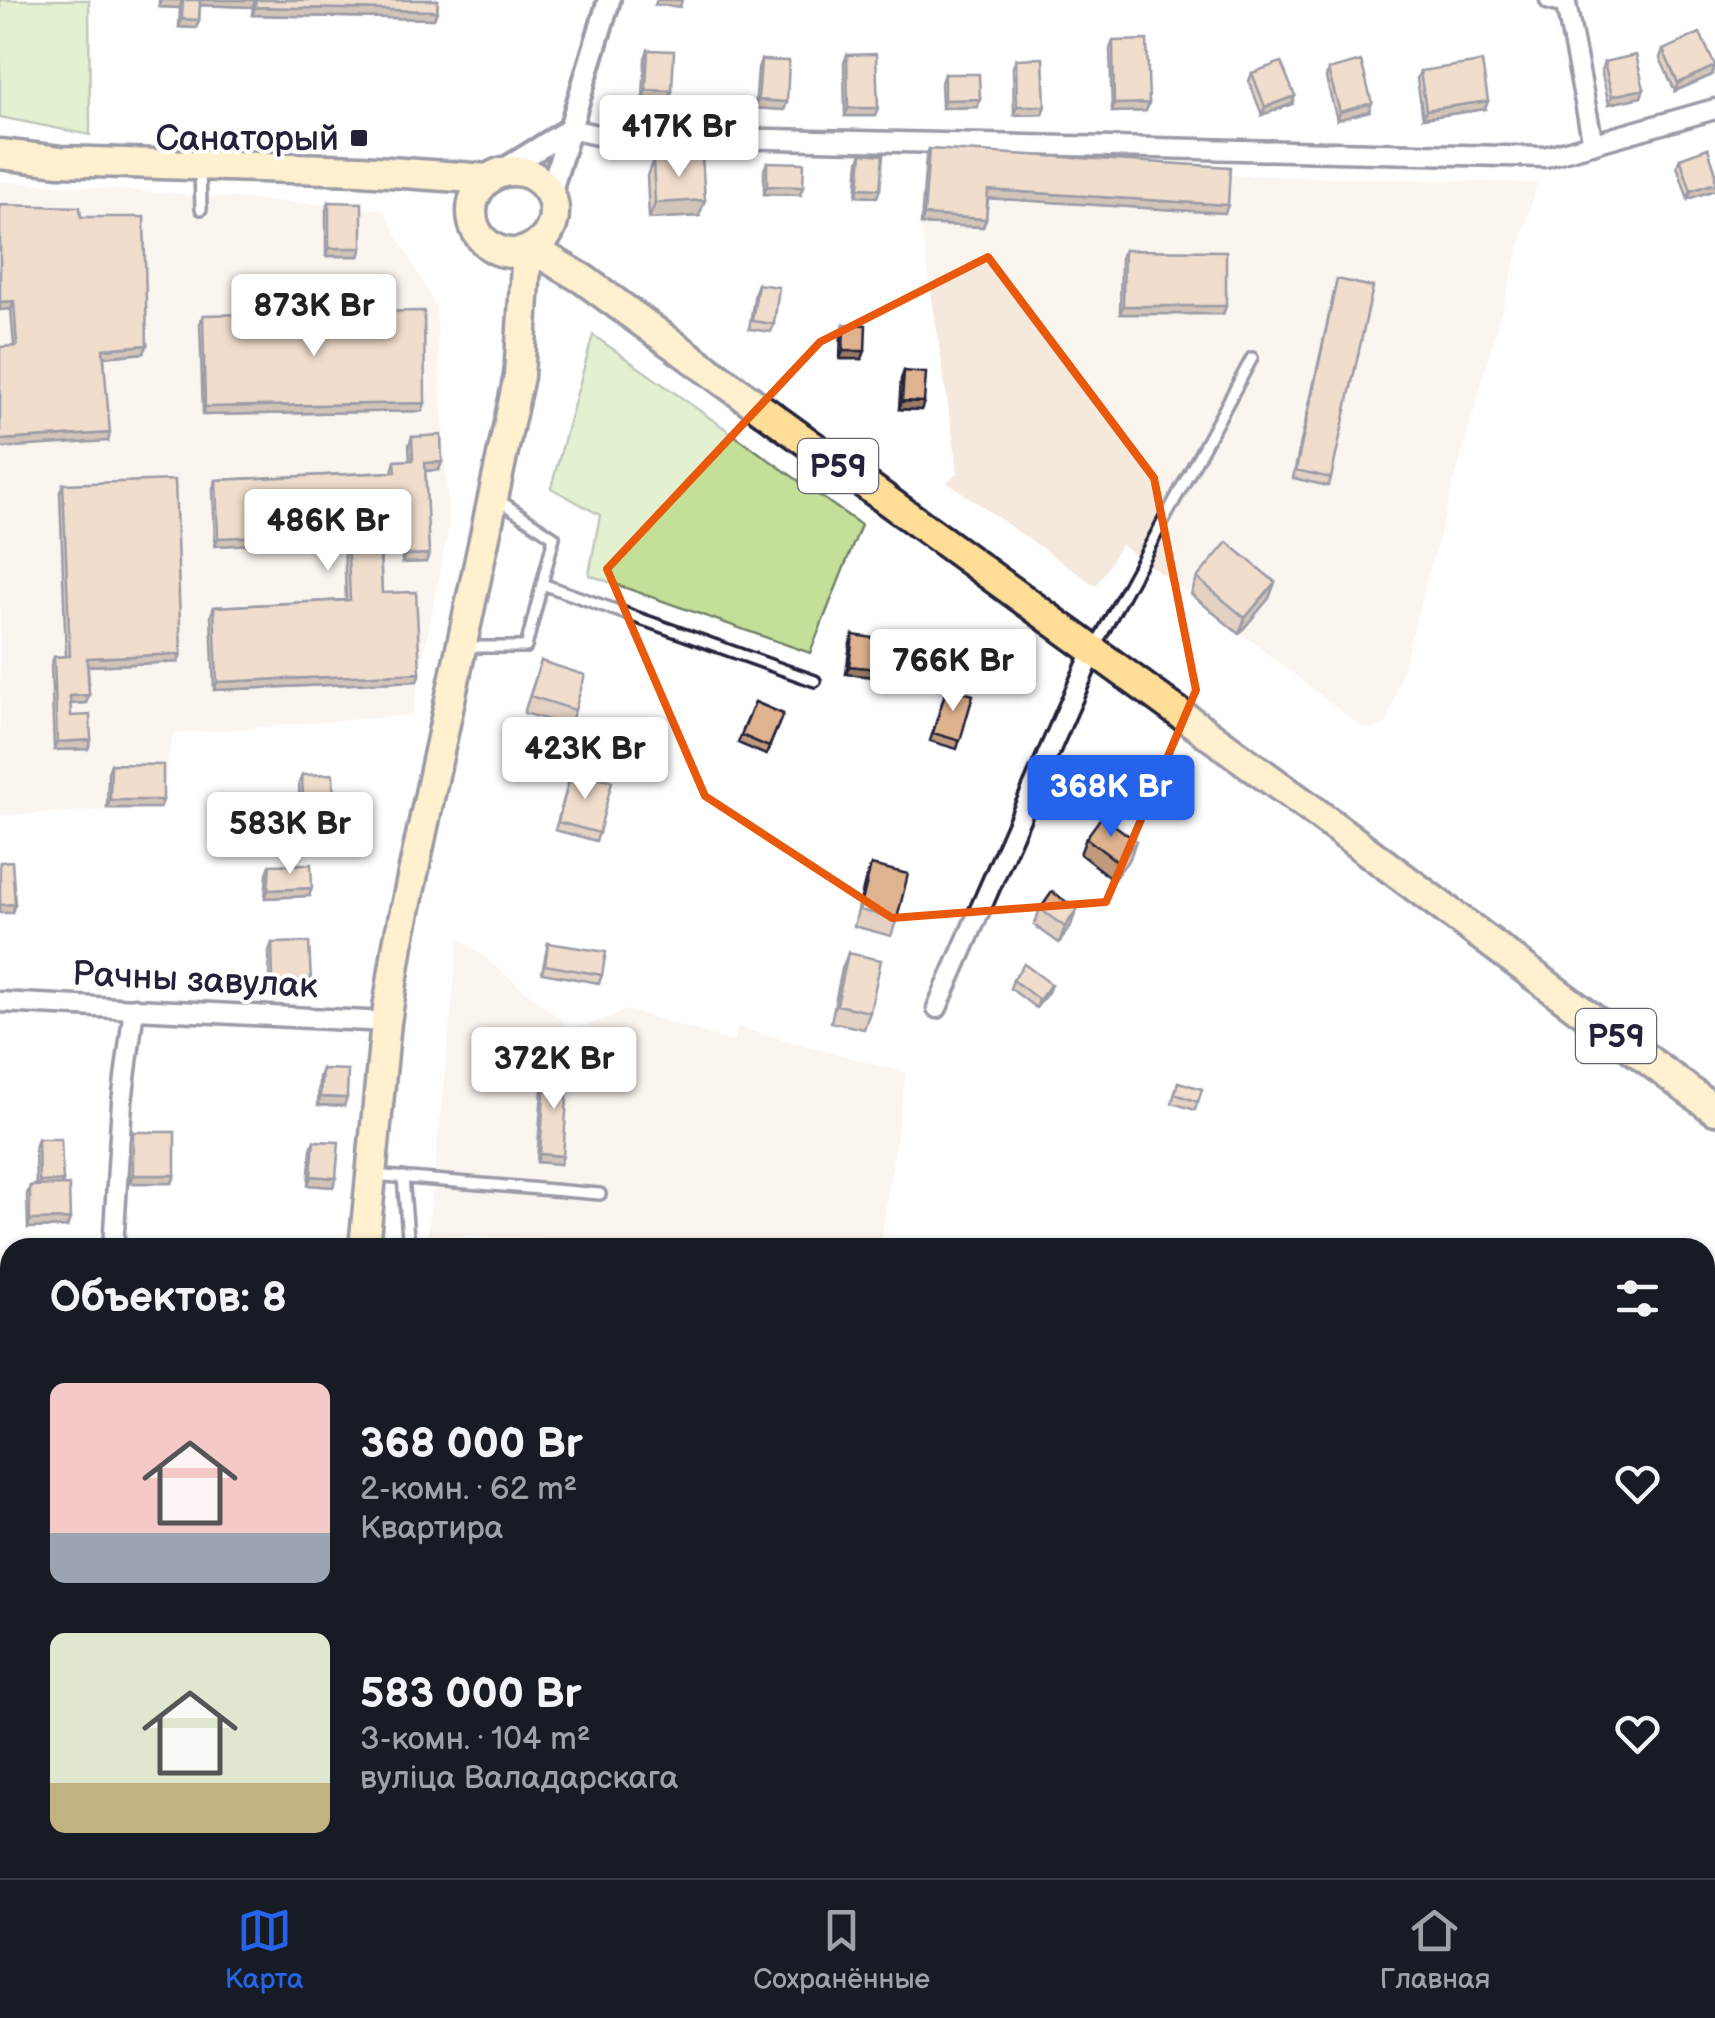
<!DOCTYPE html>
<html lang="ru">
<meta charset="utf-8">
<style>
:root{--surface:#171b24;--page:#20242c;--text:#f1f3f6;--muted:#9ea1a6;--line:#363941;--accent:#2563eb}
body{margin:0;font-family:"Balsamiq Sans",sans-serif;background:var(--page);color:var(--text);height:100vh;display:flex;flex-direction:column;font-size:38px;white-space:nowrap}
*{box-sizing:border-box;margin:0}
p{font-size:32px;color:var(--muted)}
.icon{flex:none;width:55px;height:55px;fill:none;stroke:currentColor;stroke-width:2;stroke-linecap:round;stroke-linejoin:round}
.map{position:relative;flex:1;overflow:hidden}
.side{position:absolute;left:0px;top:1238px;width:1715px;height:642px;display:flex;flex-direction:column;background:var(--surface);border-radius:30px 30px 0 0;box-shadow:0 2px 8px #0004}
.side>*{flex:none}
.price{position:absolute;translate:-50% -85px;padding:0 22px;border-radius:10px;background:#fff;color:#222;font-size:32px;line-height:65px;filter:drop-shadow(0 2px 5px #0008)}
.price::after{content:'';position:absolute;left:50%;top:60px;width:30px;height:22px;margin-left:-15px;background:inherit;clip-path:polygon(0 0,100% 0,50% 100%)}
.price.on{background:var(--accent);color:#fff}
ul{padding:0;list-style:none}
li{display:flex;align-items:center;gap:30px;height:250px;padding:0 50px}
li span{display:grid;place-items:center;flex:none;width:280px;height:200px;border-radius:15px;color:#555}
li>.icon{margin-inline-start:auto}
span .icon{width:120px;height:120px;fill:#fffc;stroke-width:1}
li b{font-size:42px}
h2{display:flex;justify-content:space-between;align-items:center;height:120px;padding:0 50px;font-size:42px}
.tabs{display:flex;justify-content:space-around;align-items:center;height:140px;border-top:2px solid var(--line);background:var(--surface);font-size:28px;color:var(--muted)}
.tabs a{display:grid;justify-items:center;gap:5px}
.tabs .on{color:var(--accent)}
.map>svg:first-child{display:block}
</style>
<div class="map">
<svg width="1715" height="1878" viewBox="0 0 1715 1878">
<rect width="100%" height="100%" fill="#fff"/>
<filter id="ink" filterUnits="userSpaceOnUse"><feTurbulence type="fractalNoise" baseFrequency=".01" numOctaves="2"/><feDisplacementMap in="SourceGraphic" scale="20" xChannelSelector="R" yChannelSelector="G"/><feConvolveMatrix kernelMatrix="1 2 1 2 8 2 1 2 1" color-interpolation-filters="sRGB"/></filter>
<g filter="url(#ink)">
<!-- built -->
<path fill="#f5e8dd" d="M926 157 1227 175 1537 183 1387 725 1364 729 1191 594 1121 545 1096 586 947 482 958 473 921 224Z
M0 181 383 209 436 307 449 526 412 715 173 734 160 808 0 815Z
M459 937 574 1030 628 1010 733 1042 738 1027 906 1073 880 1247 547 1248 544 1238 428 1234Z"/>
<!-- green -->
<path fill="#c4e098" stroke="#73816a" stroke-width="2.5" d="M0 0H89L90 135 0 117Z
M593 335 861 525 810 653 589 575 600 515 551 488Z
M0 1585 10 1613V1870H82L84 1878H0Z"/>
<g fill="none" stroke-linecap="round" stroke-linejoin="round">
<defs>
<path id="service" d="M200 167 201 209
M542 584 815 681
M1096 645 1252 358
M468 647H526L554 537 497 499
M373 1175 600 1194
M403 1177 409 1248"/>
<path id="minor" d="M1550 0 1566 4 1593 144
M570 129 597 135 1545 157 1715 109
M0 1002 386 1022
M937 1008 1093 651
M113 1248 122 1102 134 1008
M682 1870 683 1878"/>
<path id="tertiary" d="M497 174 570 129
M550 194 609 0"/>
<path id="primary" d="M0 154 60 161 361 170 488 179
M472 212a41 41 0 1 1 82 0a41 41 0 1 1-82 0Z
M531 248 583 279 1307 806 1715 1110
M364 1248 386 1022 398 944 519 376 527 250
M313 1870V1878"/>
</defs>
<!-- service casing -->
<use href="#service" stroke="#22223b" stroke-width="16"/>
<!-- minor casing -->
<use href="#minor" stroke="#22223b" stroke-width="25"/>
<!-- tertiary casing -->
<use href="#tertiary" stroke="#22223b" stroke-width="28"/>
<!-- primary casing -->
<use href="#primary" stroke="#22223b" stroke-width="35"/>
<!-- service -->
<use href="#service" stroke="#fff" stroke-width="9"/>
<!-- minor -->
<use href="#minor" stroke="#fff" stroke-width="18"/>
<!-- tertiary -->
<use href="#tertiary" stroke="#fff" stroke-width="20"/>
<!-- primary -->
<use href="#primary" stroke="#fedd96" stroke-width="28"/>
</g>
<!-- wall -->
<path fill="#c09a7b" stroke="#22223b" stroke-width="2.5" d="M159 0H438L437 11 434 19 252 15 253 7 200 5 199 20 196 28 179 27 180 8 159 7Z
M1113 41 1149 103 1146 111 1112 112 1110 49Z
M648 50 672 91 669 99 643 98 645 58Z
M1663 50 1715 66 1712 75 1675 91 1660 58Z
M847 55 878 108 875 116H845L844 63Z
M1016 59 1042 114 1014 115 1013 67Z
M761 60 787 102 784 110 755 108 758 68Z
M1604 62 1644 89 1641 97 1609 104 1601 70Z
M1328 70 1369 111 1337 120 1326 78Z
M1420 71 1485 109 1423 118 1417 79Z
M1252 73 1292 104 1262 115 1249 81Z
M944 74 977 107 942 108 941 83Z
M1708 148 1688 199 1677 166 1680 158Z
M929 149 1225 213 988 198 986 219 983 227 921 224 926 157Z
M862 153 877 197 856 196 859 161Z
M653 160 699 216 649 219 647 176Z
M767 162 800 195 764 194V170Z
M329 202 359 256H326V210Z
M0 205 81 217 144 353 104 357 108 441 14 346 11 309 0 310Z
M1124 250 1226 306 1223 314H1120L1121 258Z
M1337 279 1331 478 1328 486 1293 478Z
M758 284 774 324 771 332 749 329 755 292Z
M203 315 425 403 422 411 203 415 200 323Z
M844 324 862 359H840L841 332Z
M904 371 924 402 921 410 899 409 901 379Z
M412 437 439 470 425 471 426 562 402 563 401 544 380 545 382 593 420 673 417 681 214 690 211 615 214 607 346 600 344 540 215 546 213 488 216 480 392 472 395 461H410L409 445Z
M63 484 178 662 88 666 89 695 86 703 70 704 71 716 91 740 88 749 54 750 51 665 54 657 66 656 60 492Z
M1197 578 1275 582 1269 598 1239 634 1191 594Z
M853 635 877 669 874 677 846 674 850 643Z
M541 661 575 710 569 726 524 713Z
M947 687 973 695 957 749 930 741Z
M755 702 783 714 766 755 738 743Z
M111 764 163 800 160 808H107L108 772Z
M572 770 599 833 596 841 555 830Z
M302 775 331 823 301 824 299 783Z
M1086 838 1130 858 1113 880 1080 854Z
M270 865 309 896 265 898 267 873Z
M871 865 897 919 891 936 854 926 865 881Z
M1040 909 1071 925 1059 943 1034 925Z
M272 943 311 980 308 988 270 990 269 951Z
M548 943 602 975 599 983 542 973Z
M848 953 870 1012 864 1029 831 1022 842 969Z
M1013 980 1051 984 1048 992 1036 1008 1010 988Z
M546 1067 560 1164 537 1162 543 1075Z
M322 1069 344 1106 318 1105 319 1077Z
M1178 1082 1202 1089 1195 1110 1172 1103Z
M133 1132 175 1175 172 1183H130V1140Z
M38 1139 63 1181 62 1185 67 1227 28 1228 27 1194 30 1186 36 1185 35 1148Z
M314 1141 336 1178 333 1187 308 1185 311 1149Z"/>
<!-- shaded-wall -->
<path fill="#9c7d64" stroke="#22223b" stroke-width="2.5" d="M161 0H182L180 8 159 7Z
M199 0H255L253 7 197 5Z
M657 0H682L680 7 655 5Z
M255 7 437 11 434 19 252 15Z
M182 19 199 20 196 28 179 27Z
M1715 66 1712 75 1675 91 1678 83Z
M1644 89 1641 97 1609 104 1612 96Z
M646 90 672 91 669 99 643 98Z
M1295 96 1292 104 1262 115 1265 107Z
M980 99 977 107 942 108 944 100Z
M758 100 787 102 784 110 755 108Z
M1488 101 1485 109 1423 118 1426 110Z
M1149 103 1146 111 1112 112 1114 104Z
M1372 103 1369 111 1337 120 1340 112Z
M1017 106H1045L1042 114 1014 115Z
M848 108H878L875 116H845Z
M1715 183V190L1688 199 1691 191Z
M767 186 803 187 800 195 764 194Z
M859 188 880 189 877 197 856 196Z
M988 190 1228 205 1225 213 985 198Z
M705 200 699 216 649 219 655 203Z
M924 215 986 219 983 227 921 224Z
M329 248H362L359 256H326Z
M14 301 11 309 0 310V302Z
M1123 306H1226L1223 314H1120Z
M147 345 144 353 100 357 103 349Z
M843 351H865L862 359H840Z
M902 401 924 402 921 410 899 409Z
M425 403 422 411 203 415 205 407Z
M110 433 108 441 0 448V440Z
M442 462 439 470 422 471 425 463Z
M347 532 344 540 215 546 218 538Z
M404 536 401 544 376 545 379 537Z
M429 554 426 562 402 563 405 555Z
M1275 582 1269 598 1239 634 1245 618Z
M181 654 178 662 84 666 87 658Z
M849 666 877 669 874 677 846 674Z
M420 673 417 681 214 690 217 682Z
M89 695 86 703 67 704 70 696Z
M91 740 88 749 54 750 57 742Z
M110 800H163L160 808H107Z
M334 815 331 823 301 824 304 816Z
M1136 841 1130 858 1113 880 1119 863Z
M312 888 309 896 265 898 268 890Z
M15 904 12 913H0V905Z
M1077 909 1071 925 1059 943 1065 927Z
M311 980 308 988 270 990 273 982Z
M1051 984 1048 992 1036 1008 1039 1000Z
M320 1097 347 1098 344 1106 318 1105Z
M540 1154 563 1156 560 1164 537 1162Z
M133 1175H175L172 1183H130Z
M311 1176 336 1178 333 1187 308 1185Z
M63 1181 60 1189 36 1190 39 1182Z
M70 1219 67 1227 28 1228 30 1220Z"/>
<!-- building -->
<path fill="#dfb38f" stroke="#22223b" stroke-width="2.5" d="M183 0H200L199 20 182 19Z
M256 0H438L437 11 255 7Z
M1700 33 1715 66 1678 83 1663 50Z
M1147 40 1149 103 1114 104 1113 41Z
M648 50 674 51 672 91 646 90Z
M876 54 878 108H848L847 55Z
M1636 55 1644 89 1612 96 1604 62Z
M1043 58 1045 106H1017L1016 59Z
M761 60 789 61 787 102 758 100Z
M1361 61 1372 103 1340 112 1328 70Z
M1281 62 1295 96 1265 107 1252 73Z
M1482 62 1488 101 1426 110 1420 71Z
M944 74H979L980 99 944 100Z
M1708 148 1715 170V183L1691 191 1680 158Z
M929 149 1230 167 1228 205 988 190 986 219 924 215Z
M862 153 883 155 880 189 859 188Z
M702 157 705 200 655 203 653 160Z
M767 162 804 163 803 187 767 186Z
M329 202 362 203V248H329Z
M0 205 80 207 81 217H144L147 345 103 349 110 433 0 440V347L17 346 14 301 0 302Z
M1124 250 1226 251V306H1123Z
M1337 279 1373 287 1331 478 1296 470Z
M758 284 779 287 774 324 752 321Z
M424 311 425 403 205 407 203 315Z
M844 324 866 325 865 351H843Z
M904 371 926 373 924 402 902 401Z
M441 435 442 462 425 463 429 554 405 555 404 536 379 537 382 593 416 592 420 673 217 682 214 607 350 600 347 532 218 538 216 480 396 472 395 461 413 460 412 437Z
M175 480 181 654 87 658 89 695 70 696 71 716 90 715 91 740 57 742 54 657 70 656 63 484Z
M1227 542 1275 582 1245 618 1197 578Z
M853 635 881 639 877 669 849 666Z
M541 661 585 675 575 710 530 696Z
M947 687 973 695 960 741 933 733Z
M755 702 783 714 769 747 741 735Z
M111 764 163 765V800H110Z
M572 770 612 781 599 833 558 822Z
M333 774 334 815 304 816 302 775Z
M1102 816 1136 841 1119 863 1086 838Z
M12 861 15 904 0 905V862Z
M311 864 312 888 268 890 270 865Z
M871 865 908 874 897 919 860 910Z
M1052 892 1077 909 1065 927 1040 909Z
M309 942 311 980 273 982 272 943Z
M548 943 606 952 602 975 545 965Z
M848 953 881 960 870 1012 837 1005Z
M1024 964 1051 984 1039 1000 1013 980Z
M546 1067 569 1069 563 1156 540 1154Z
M322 1069 348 1070 347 1098 320 1097Z
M1178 1082 1202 1089 1198 1102 1175 1094Z
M133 1132H175V1175H133Z
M38 1139H61L63 1181 39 1182Z
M314 1141 339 1142 336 1178 311 1176Z
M69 1185 70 1219 30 1220V1186Z
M229 1870H269L270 1878H230Z"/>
</g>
<!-- marked area -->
<path d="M0 0H1715V1878H0ZM988 257 1154 478 1196 690 1106 902 892 918 705 796 607 569 820 342Z" fill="#fff" fill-opacity=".55" fill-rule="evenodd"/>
<path fill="none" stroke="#e8590c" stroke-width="8" stroke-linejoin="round" d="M988 257 1154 478 1196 690 1106 902 892 918 705 796 607 569 820 342Z"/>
<!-- markers -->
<rect fill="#22223b" stroke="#fff" stroke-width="4" x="349" y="128" width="20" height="20" rx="5"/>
<g text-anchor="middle" stroke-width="8" stroke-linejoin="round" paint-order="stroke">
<!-- shield labels -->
<g fill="#fff" stroke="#646476" stroke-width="2.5">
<rect x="798" y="439" width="80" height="54" rx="8"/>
<rect x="1576" y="1009" width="80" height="54" rx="8"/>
</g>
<g font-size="32" font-weight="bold" fill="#22223b">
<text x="838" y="477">Р59</text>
<text x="1616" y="1047">Р59</text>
</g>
<!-- poi labels -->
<g font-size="35" fill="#22223b" stroke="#fff" text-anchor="end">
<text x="339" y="150">Санаторый</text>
</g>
<!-- street labels -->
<g font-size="35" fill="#22223b" stroke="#fff">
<text transform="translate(195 979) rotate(3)" y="12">Рачны завулак</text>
</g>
</g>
</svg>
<b class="price" style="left:679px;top:180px">417K Br</b>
<b class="price" style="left:314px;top:359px">873K Br</b>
<b class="price" style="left:328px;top:574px">486K Br</b>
<b class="price" style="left:953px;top:714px">766K Br</b>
<b class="price" style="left:585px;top:802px">423K Br</b>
<b class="price on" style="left:1111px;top:840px">368K Br</b>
<b class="price" style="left:290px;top:877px">583K Br</b>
<b class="price" style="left:554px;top:1112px">372K Br</b>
<section class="side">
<h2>Объектов: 8<svg class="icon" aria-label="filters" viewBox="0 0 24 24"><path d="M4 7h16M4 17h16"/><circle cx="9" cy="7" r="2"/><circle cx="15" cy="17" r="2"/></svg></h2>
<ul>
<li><span style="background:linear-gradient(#f6c9c9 75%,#9aa5b1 0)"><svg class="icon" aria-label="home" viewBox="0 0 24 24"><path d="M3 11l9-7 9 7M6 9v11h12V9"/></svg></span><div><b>368 000 Br</b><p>2-комн. · 62 m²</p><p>Квартира</p></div><svg class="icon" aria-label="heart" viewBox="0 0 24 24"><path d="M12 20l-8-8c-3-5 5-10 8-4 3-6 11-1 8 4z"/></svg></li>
<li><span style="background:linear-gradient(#dfe7d0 75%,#c2b280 0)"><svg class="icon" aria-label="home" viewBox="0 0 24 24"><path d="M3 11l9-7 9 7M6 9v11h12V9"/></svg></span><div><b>583 000 Br</b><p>3-комн. · 104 m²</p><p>вуліца Валадарскага</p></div><svg class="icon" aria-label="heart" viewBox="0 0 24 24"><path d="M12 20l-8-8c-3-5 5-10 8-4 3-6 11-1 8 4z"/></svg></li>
</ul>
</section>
</div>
<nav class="tabs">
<a class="on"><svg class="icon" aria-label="map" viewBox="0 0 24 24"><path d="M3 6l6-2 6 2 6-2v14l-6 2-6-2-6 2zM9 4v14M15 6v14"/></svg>Карта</a>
<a><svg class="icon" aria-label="saved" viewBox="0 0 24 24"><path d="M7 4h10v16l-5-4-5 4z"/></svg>Сохранённые</a>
<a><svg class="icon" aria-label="home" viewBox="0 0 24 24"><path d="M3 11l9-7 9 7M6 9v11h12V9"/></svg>Главная</a>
</nav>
